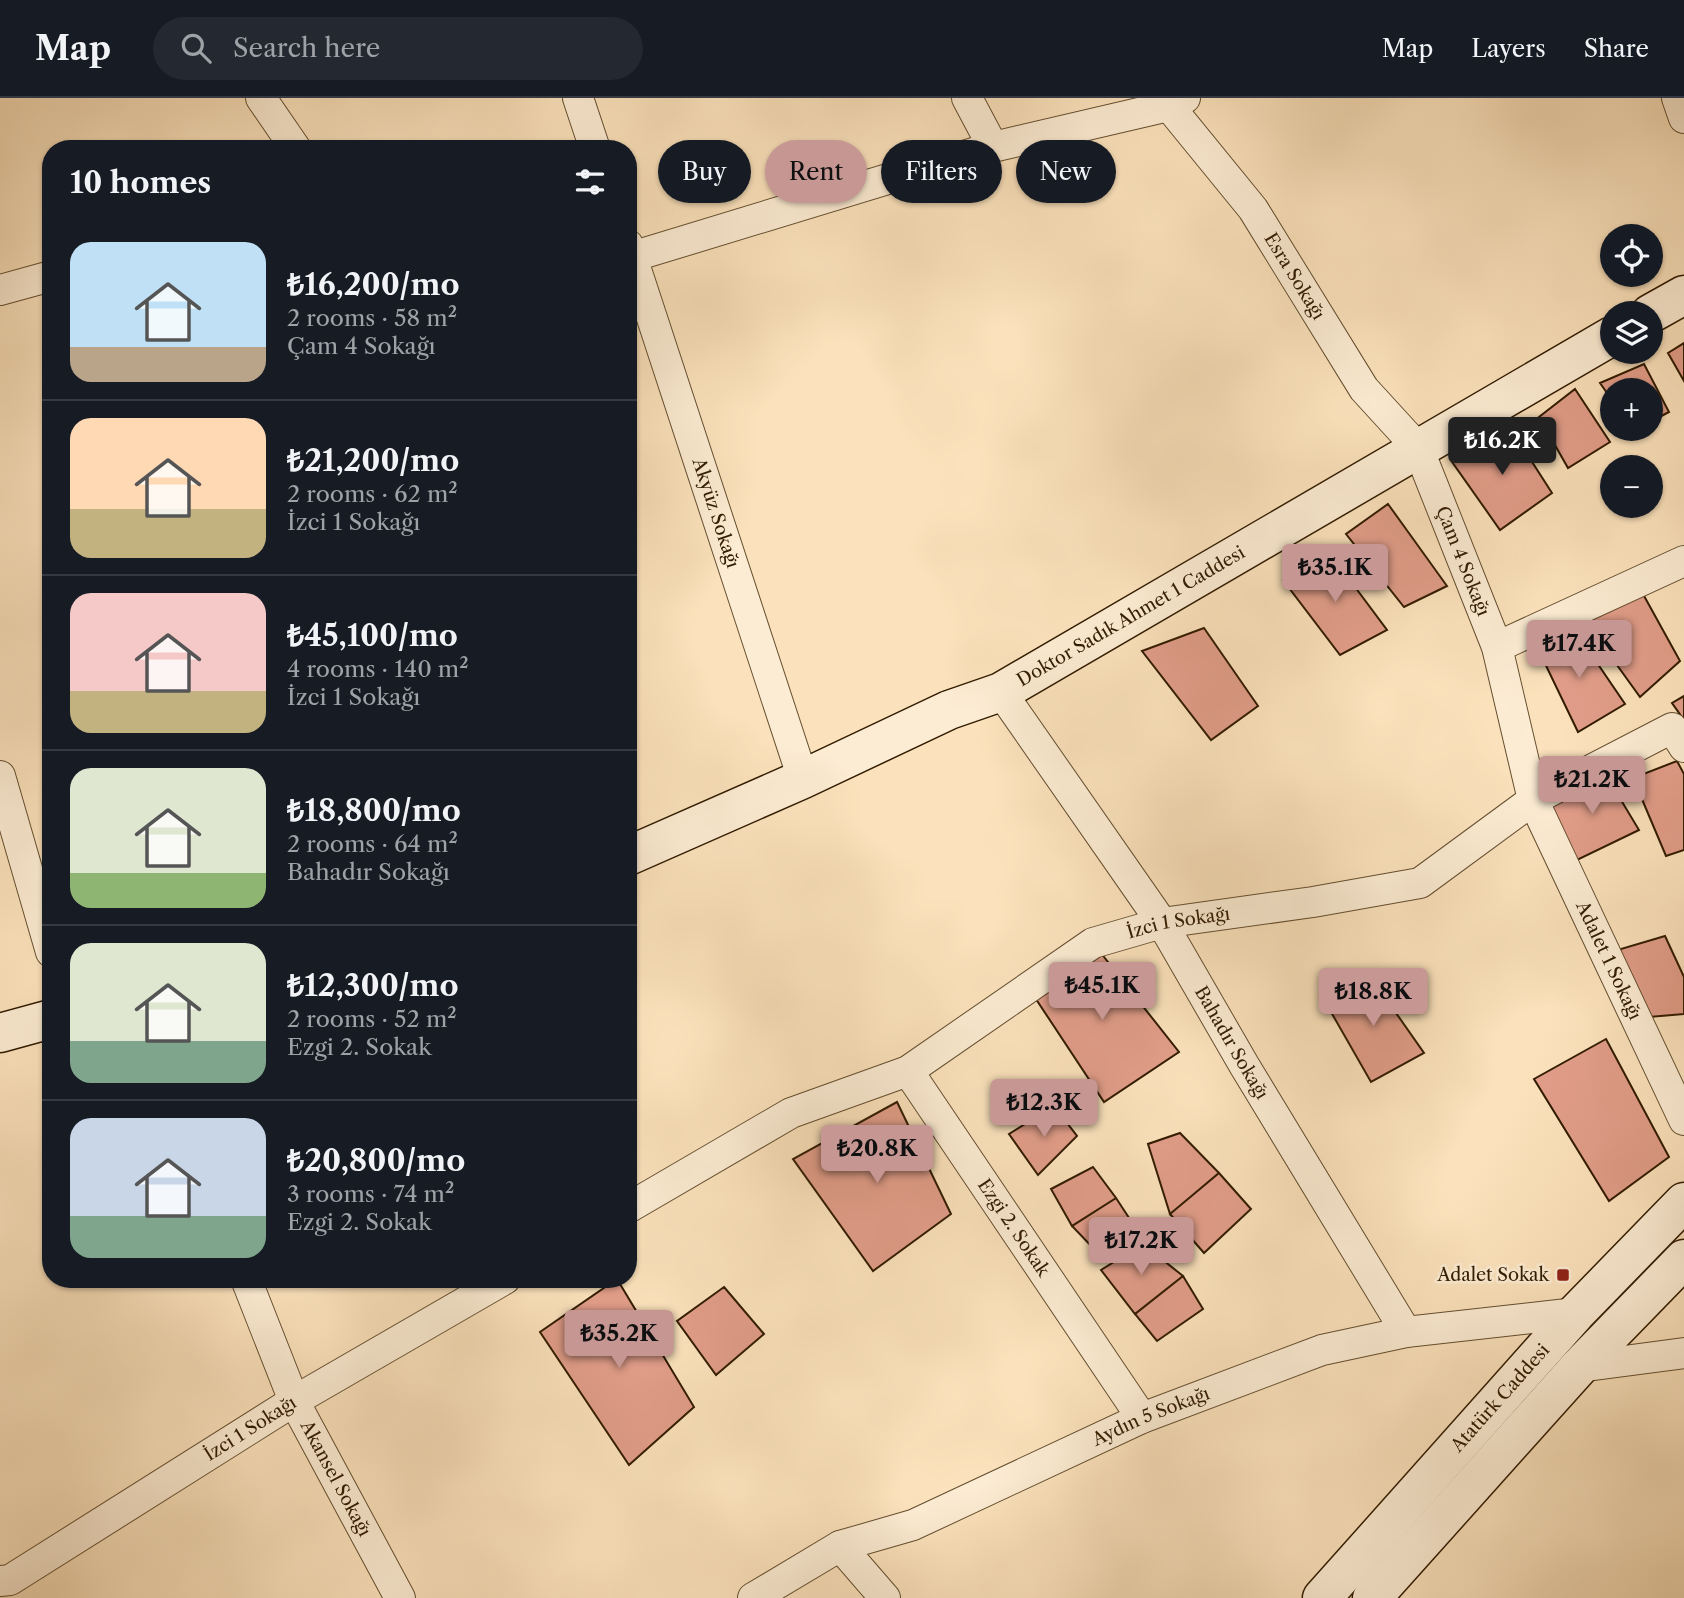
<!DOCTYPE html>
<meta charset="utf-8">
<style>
:root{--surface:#171b24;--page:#242831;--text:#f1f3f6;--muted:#9ea1a6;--line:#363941;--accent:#c59692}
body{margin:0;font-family:"Libre Caslon Text",serif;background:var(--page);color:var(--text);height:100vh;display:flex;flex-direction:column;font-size:26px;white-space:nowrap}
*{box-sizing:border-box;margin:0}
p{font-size:23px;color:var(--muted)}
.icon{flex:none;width:38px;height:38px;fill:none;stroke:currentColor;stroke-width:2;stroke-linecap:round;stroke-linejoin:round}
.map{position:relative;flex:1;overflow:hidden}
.side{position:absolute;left:42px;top:42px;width:595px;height:1148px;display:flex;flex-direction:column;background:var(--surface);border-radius:28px;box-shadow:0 2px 5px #0004}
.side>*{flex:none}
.guide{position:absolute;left:658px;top:42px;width:665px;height:63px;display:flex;gap:14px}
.buttons{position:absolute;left:1600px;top:126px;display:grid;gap:14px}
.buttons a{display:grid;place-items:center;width:63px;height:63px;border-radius:50%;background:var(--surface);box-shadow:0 2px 5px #0004;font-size:35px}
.price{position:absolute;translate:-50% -60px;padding:0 16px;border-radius:7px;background:var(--accent);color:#111;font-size:23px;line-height:46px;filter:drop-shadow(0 2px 4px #0008)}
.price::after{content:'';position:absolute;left:50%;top:42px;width:21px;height:16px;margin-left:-10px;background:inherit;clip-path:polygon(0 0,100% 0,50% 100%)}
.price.current{background:#222;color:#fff}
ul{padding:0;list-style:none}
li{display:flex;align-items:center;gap:21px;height:175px;padding:0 28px}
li+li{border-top:2px solid var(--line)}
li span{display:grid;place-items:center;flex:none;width:196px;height:140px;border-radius:21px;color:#555}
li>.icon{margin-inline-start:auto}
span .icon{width:84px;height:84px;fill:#fffc;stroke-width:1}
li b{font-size:30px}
h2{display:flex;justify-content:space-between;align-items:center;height:84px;padding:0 28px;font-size:30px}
.chip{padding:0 24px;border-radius:32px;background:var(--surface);box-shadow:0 2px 5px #0004;font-size:24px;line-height:63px}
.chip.current{background:var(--accent);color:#111}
header{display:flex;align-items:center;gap:42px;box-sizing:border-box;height:98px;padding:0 35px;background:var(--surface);border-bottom:2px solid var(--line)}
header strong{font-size:33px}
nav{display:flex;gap:38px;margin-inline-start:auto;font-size:24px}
.search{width:490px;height:63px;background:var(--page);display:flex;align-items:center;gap:18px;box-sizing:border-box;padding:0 24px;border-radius:38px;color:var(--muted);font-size:26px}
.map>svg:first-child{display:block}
</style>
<header>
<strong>Map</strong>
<div class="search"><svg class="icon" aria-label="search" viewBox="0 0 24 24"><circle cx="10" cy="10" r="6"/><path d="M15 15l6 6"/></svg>Search here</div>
<nav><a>Map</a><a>Layers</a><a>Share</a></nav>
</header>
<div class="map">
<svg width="1684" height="1500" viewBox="0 0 1684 1500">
<rect width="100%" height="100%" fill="#fbe2bc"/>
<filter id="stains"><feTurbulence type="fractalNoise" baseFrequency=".00286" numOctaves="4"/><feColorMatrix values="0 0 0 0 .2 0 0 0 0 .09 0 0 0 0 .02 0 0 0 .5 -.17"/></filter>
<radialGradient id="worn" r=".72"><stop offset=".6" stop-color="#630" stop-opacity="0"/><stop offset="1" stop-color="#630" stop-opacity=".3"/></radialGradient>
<!-- building -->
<path fill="#e19d89" stroke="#321c00" stroke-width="2" d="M1684 245V283L1668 255Z
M1644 266 1669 314 1650 324V292H1612V302L1600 285Z
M1575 291 1610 344 1568 370 1539 319Z
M1509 328 1552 395 1500 432 1450 361Z
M1388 406 1447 488 1404 509 1346 436Z
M1329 454 1387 532 1340 557 1283 482Z
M1643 496 1680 563 1640 599 1586 524Z
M1204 530 1258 608 1211 642 1142 553Z
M1574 531 1625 606 1578 634 1537 549Z
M1684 598V622L1672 605Z
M1677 663 1684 676V752L1666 758 1633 680Z
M1603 672 1639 732 1577 762 1548 704Z
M1665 838 1684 879V916L1649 919 1614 853Z
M1093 845 1179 954 1104 1004 1028 889Z
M1366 872 1424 955 1371 984 1327 907Z
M1606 941 1669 1059 1609 1103 1534 981Z
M897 1004 951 1116 873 1173 793 1061Z
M1054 1008 1077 1038 1038 1077 1009 1036Z
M1180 1035 1219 1075 1170 1116 1148 1046Z
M1093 1069 1116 1100 1072 1128 1051 1091Z
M1219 1075 1251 1111 1204 1155 1170 1116Z
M1116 1100 1137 1132 1095 1152 1072 1128Z
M1143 1146 1183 1178 1135 1216 1101 1172Z
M1183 1178 1203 1211 1157 1243 1135 1216Z
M617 1181 694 1309 629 1367 540 1234Z
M724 1189 764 1236 716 1277 677 1223Z"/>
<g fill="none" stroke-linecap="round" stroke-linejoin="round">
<defs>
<g id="street">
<path d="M261 0 296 51"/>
<path d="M578 0 595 51"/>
<path d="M967 0 993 49"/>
<path d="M1677 0 1684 20"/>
<path id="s1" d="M1169 8 1253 111 1364 291 1418 350 1497 549 1533 702 1684 1022"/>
<path id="s2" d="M628 147 803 681"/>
<path d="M628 160 993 49 1169 8 1185 0"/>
<path d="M0 192 51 178"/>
<path d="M1497 549 1684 463"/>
<path id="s3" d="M1001 594 1162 825 1244 967 1406 1234"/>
<path d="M0 678 51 854"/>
<path id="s4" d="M908 973 1142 1320"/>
<path id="s5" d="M628 1110 791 1015 908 973 1093 845 1162 825 1313 804 1420 785 1533 702 1672 630 1684 649"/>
<path id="s6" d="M246 1181 294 1303 400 1500"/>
<path d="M1579 1269 1684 1255"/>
<path d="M840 1448 885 1500"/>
<path id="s7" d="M0 1483 10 1482 294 1303 505 1181"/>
<path id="s8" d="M753 1500 840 1448 913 1427 1142 1320 1322 1252 1406 1234 1576 1215"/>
</g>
<g id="secondary">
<path d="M1650 216 1684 197"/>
<path id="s9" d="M628 758 803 681 949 612 1001 594 1612 238"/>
<path d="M0 935 51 921"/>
<path id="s10" d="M1322 1500 1576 1215 1684 1104"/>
<path d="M1372 1500 1579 1269 1684 1161"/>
</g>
</defs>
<!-- street casing -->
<use href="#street" stroke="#644e2f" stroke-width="32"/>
<!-- secondary casing -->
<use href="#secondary" stroke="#321c00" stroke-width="41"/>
<!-- street -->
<use href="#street" stroke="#fcecd3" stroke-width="30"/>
<!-- secondary -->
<use href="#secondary" stroke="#fcecd3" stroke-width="38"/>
</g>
<!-- markers -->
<rect fill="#8f2418" stroke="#fcecd3" stroke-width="2.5" x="1556" y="1170" width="14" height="14" rx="3.5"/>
<g text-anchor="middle" stroke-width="5" stroke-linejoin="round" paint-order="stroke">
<!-- street labels -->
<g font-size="18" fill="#321c00" stroke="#fcecd3">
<text dy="6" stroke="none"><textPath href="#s1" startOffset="212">Esra Sokağı</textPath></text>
<text dy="6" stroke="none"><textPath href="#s2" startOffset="282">Akyüz Sokağı</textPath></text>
<text dy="6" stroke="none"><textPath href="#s1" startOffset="546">Çam 4 Sokağı</textPath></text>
<text dy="6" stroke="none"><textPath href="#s9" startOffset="558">Doktor Sadık Ahmet 1 Caddesi</textPath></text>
<text dy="6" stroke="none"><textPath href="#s5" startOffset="626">İzci 1 Sokağı</textPath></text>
<text dy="6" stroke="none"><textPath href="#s1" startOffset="973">Adalet 1 Sokağı</textPath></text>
<text dy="6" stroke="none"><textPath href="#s3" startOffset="420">Bahadır Sokağı</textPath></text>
<text dy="6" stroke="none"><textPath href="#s4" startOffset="189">Ezgi 2. Sokak</textPath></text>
<text dy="6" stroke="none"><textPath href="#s10" startOffset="268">Atatürk Caddesi</textPath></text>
<text dy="6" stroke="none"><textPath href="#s8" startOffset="439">Aydın 5 Sokağı</textPath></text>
<text dy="6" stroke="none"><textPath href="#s7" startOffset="294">İzci 1 Sokağı</textPath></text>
<text dy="6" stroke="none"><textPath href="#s6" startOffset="219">Akansel Sokağı</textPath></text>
</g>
<!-- poi labels -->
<g font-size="18" fill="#321c00" stroke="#fcecd3" text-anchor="end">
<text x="1549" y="1183">Adalet Sokak</text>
</g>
</g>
<rect width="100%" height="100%" filter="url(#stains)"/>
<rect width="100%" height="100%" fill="url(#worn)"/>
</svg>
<div class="buttons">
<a><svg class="icon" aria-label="locate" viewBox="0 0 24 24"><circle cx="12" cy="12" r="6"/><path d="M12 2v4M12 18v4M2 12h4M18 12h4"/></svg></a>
<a><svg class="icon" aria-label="layers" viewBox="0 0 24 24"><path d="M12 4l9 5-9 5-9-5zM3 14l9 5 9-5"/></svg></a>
<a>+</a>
<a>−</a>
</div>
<b class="price current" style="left:1502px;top:379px">₺16.2K</b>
<b class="price" style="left:1335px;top:506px">₺35.1K</b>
<b class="price" style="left:1579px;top:582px">₺17.4K</b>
<b class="price" style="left:1592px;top:718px">₺21.2K</b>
<b class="price" style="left:1102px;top:924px">₺45.1K</b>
<b class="price" style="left:1373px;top:930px">₺18.8K</b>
<b class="price" style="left:1044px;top:1041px">₺12.3K</b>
<b class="price" style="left:877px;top:1087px">₺20.8K</b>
<b class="price" style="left:1141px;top:1179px">₺17.2K</b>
<b class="price" style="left:619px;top:1272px">₺35.2K</b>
<div class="guide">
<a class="chip">Buy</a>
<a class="chip current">Rent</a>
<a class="chip">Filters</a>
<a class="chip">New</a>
</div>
<section class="side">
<h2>10 homes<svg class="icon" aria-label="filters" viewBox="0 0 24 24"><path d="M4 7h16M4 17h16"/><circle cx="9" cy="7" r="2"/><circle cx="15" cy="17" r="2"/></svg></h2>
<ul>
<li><span style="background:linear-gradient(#bfe0f5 75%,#b9a48a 0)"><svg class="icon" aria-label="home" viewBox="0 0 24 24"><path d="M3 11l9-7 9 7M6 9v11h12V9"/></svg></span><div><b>₺16,200/mo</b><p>2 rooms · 58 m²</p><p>Çam 4 Sokağı</p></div></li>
<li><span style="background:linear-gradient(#ffd9b3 65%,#c2b280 0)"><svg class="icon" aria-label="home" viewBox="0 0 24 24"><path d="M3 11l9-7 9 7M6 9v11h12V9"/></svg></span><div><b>₺21,200/mo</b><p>2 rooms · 62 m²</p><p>İzci 1 Sokağı</p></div></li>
<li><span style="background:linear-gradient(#f6c9c9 70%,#c2b280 0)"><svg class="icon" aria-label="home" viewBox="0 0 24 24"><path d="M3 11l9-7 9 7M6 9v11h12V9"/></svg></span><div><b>₺45,100/mo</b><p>4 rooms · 140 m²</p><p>İzci 1 Sokağı</p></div></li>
<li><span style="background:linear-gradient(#dfe7d0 75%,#8fb573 0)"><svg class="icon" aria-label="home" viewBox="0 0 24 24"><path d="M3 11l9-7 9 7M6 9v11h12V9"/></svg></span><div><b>₺18,800/mo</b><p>2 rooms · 64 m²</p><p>Bahadır Sokağı</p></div></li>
<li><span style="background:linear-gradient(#dfe7d0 70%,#7fa58c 0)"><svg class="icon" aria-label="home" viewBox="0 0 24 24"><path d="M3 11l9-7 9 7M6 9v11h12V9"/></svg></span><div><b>₺12,300/mo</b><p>2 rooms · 52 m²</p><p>Ezgi 2. Sokak</p></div></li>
<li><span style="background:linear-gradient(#c9d6e8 70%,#7fa58c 0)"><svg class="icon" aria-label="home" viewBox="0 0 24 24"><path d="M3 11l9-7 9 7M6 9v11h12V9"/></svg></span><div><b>₺20,800/mo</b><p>3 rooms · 74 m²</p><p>Ezgi 2. Sokak</p></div></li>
</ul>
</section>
</div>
